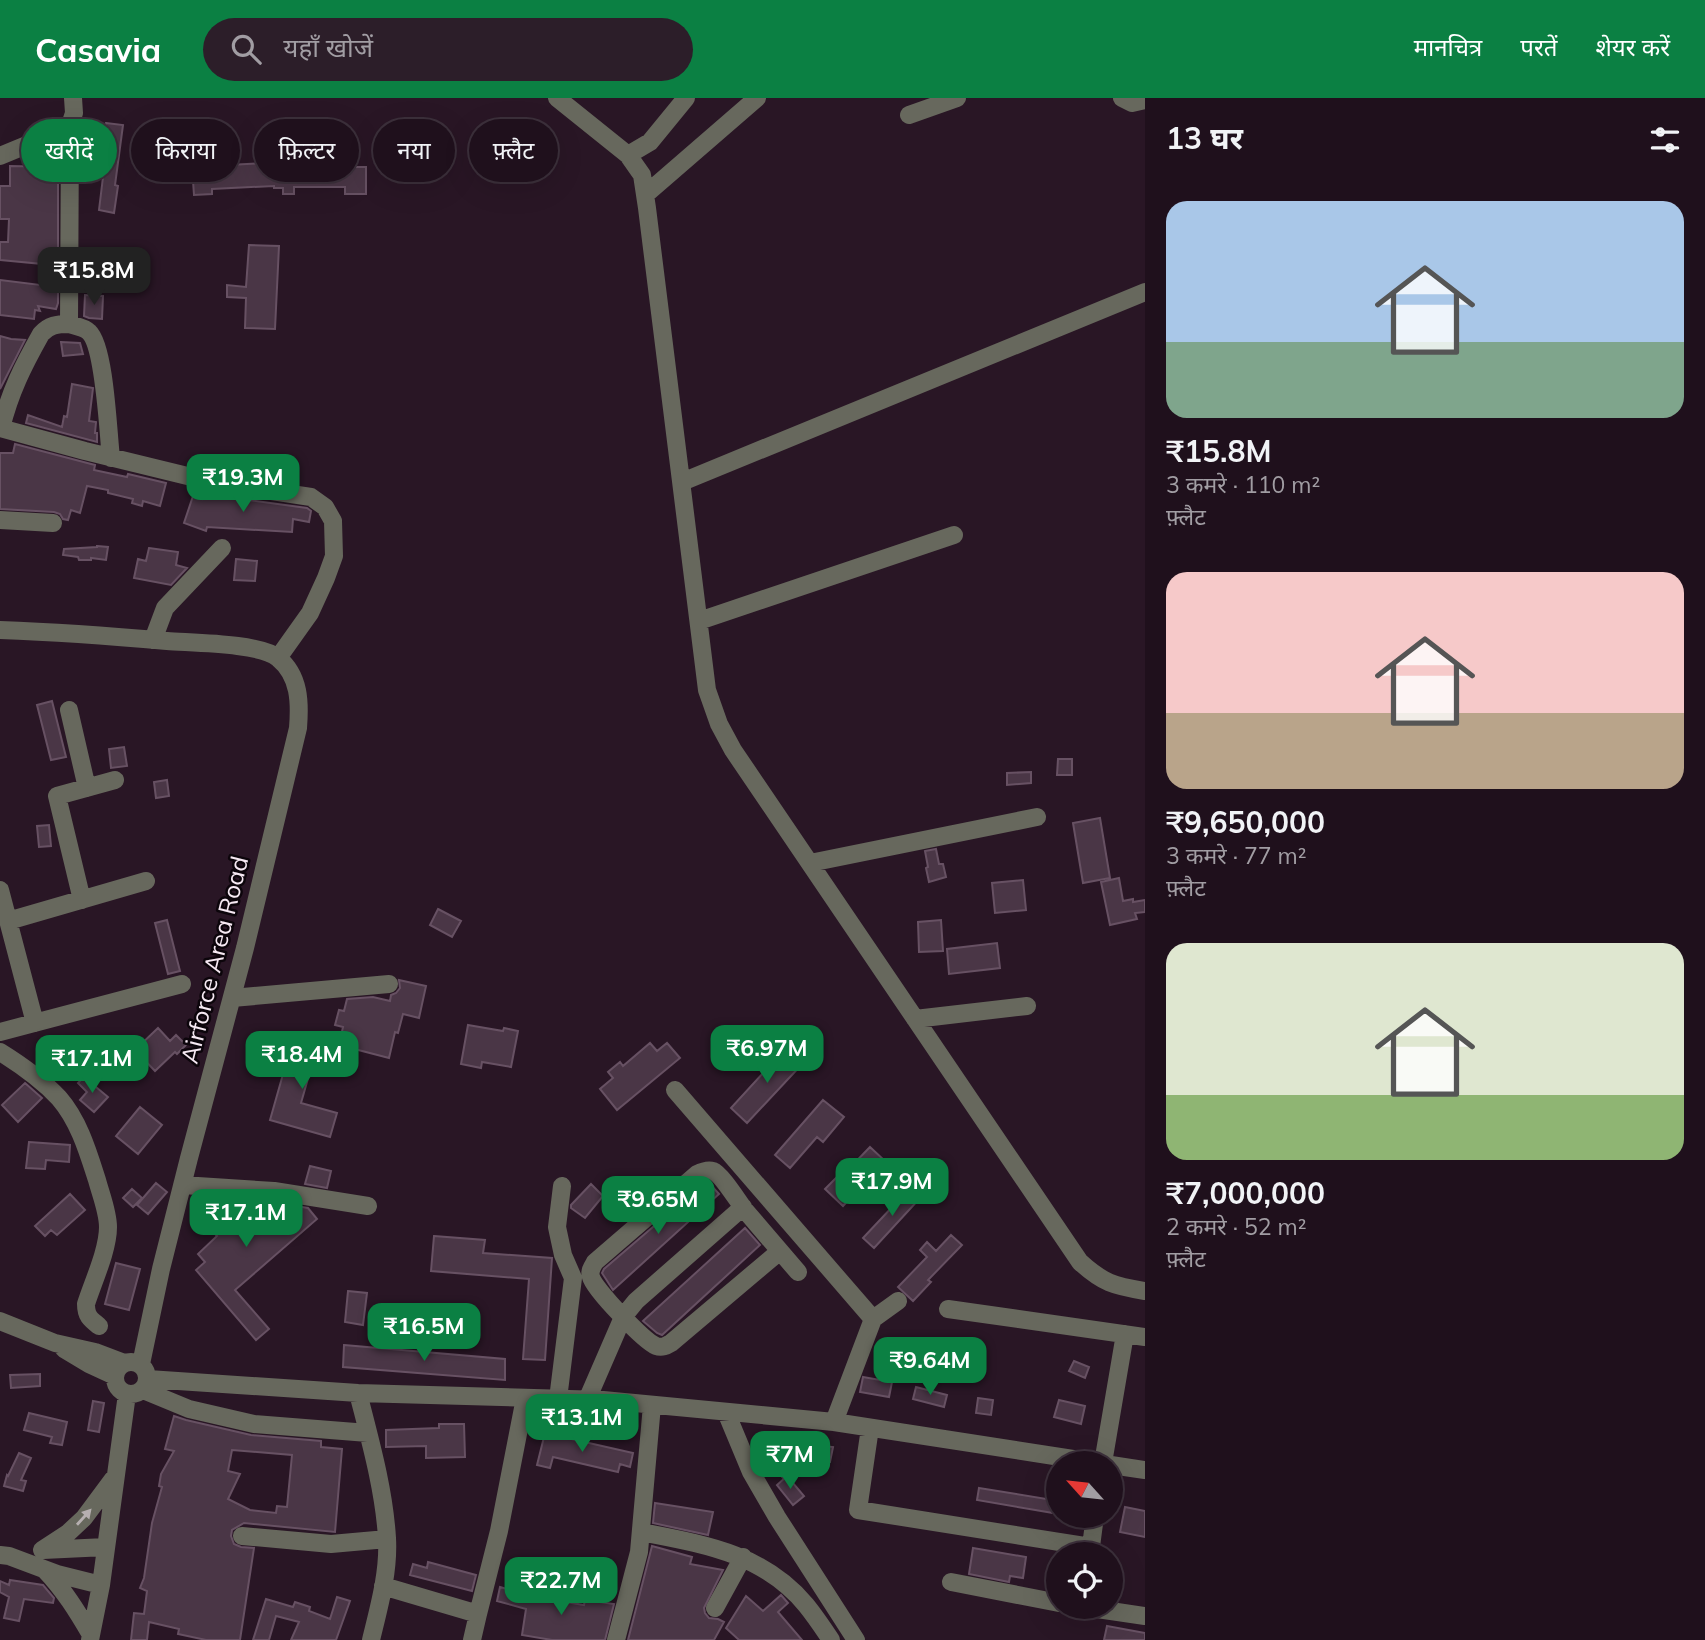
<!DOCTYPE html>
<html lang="hi">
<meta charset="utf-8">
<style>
:root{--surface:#1f101c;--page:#2c1e29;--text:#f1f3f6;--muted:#a19da3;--line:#3c303b;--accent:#0b8043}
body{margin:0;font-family:Mulish,"Noto Sans Devanagari",sans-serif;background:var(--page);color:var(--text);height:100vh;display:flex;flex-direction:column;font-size:26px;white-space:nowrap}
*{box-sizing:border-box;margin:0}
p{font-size:23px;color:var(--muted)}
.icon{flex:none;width:38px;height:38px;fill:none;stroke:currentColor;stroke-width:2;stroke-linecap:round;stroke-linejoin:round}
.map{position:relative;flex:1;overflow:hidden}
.drawer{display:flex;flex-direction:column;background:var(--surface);width:560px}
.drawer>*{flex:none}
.top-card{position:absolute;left:21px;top:21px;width:665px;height:63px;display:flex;gap:14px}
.needle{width:46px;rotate:297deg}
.fabs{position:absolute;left:1046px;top:1353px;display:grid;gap:14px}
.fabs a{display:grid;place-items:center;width:77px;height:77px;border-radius:50%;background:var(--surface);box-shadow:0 7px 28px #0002,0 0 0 2px var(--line);font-size:35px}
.price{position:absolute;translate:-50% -60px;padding:0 16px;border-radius:14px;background:var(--accent);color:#fff;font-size:23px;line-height:46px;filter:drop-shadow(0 2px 4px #0008)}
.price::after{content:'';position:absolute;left:50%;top:42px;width:21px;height:16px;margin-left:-10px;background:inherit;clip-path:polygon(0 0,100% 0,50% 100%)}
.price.active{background:#222;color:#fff}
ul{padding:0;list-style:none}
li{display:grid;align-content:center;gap:14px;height:371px;padding:0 21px}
li span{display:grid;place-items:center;height:217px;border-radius:21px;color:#555}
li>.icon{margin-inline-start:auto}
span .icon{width:126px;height:126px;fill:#fffc;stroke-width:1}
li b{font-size:30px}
h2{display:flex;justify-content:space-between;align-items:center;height:84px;padding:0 21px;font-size:30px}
.tag{padding:0 24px;border-radius:32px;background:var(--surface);box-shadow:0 7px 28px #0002,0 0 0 2px var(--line);font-size:24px;line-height:63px}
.tag.active{background:var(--accent);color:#fff}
header{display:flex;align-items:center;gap:42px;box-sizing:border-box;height:98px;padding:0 35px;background:var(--accent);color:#fff}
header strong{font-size:33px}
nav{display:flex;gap:38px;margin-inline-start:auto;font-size:24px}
.search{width:490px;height:63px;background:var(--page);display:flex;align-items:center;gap:18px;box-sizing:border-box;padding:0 24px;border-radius:38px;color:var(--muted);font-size:26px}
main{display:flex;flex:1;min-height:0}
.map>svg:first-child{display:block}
</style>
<header>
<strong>Casavia</strong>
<div class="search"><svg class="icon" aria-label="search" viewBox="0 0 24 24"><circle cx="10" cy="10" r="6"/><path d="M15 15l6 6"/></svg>यहाँ खोजें</div>
<nav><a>मानचित्र</a><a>परतें</a><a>शेयर करें</a></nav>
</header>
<main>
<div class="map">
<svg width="1145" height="1542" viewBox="0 0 1145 1542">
<rect width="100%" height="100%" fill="#291625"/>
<!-- building -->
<path fill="#4a3646" stroke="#675163" stroke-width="2" fill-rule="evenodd" d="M106 25 123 27 115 87 118 88 114 115 99 112 103 79 85 76 88 47 103 49Z
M267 65 268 69H366V96H345V89H294V96H283V90H274V88L212 91V96L194 97 192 69Z
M10 68 58 69V205L56 211 38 208 40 213 35 212 34 221 0 217V182L40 187 42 166 0 162V144H8L9 121H0V88H10Z
M249 147 279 148 275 231 245 230 246 200 227 199V187L246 189Z
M85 197 103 198 102 221 89 220 84 218Z
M0 238 11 241 25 242 0 291Z
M61 244 80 245 83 256 63 258Z
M72 286 93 290 89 323 96 324 95 335H97V344L26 325 28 317 62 329 64 318 67 319Z
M15 346 95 367 94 372 127 379 128 376 166 385 160 408 143 403 142 408 132 405 133 401 108 395V392L87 388 80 415 71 412 68 422 63 421 60 416 54 414 0 411V355H13Z
M204 396 307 410 311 413 309 424 293 421 292 434 207 429 206 433 184 425 193 398 202 401Z
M97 448 108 449 106 462 91 460V462H79L78 459 63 457 64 451 97 449Z
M149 450 178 454 176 467 187 470 171 487 134 480 138 461 146 463Z
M236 461 257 463 255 483 234 482Z
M52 603 66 659 51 662 37 607Z
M124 649 127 668 111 670 109 651Z
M1058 661H1072V677H1057Z
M1031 674V685L1007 687V675Z
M167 682 169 698 156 700 154 684Z
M1100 720 1110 780 1083 785 1073 725Z
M49 727 51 748 39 749 37 728Z
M936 751 939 766H943L946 779 929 784 926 770 928 769 925 753Z
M1119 780 1123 803 1133 801V804L1145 802V814L1135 815 1137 821 1110 827 1101 784Z
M1023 782 1026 812 995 815 992 785Z
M438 811 461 823 452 839 430 827Z
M167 822 180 873 168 876 155 825Z
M941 822 943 853 919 854 918 824Z
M997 845 1000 870 949 876 947 851Z
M399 882 426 888 419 920 403 916 398 935 395 934 389 960 339 947 343 929 335 927 339 912 344 913 347 901 373 899 390 903 391 897 396 895 400 890Z
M468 927 503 933 504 930 518 933 511 969 482 964 481 970 461 966Z
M158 930 170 943 176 937 186 947 177 956 175 954 155 973 135 952Z
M293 941 331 952 325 974 311 970 301 1005 337 1015 330 1039 270 1022Z
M650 945 657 953 667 945 680 960 617 1012 600 991 613 980 608 974 620 964 623 968Z
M787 949 804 964 747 1025 731 1010Z
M84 979 108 999 94 1014 80 1002 87 994 78 985Z
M25 985 42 1000 18 1024 2 1007Z
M823 1002 844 1019 823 1044 817 1039 790 1070 775 1057Z
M140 1009 162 1027 138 1056 116 1038Z
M29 1044 70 1047 69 1064 46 1062 45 1071 26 1070Z
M870 1049 885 1063 843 1108 825 1091 842 1074 844 1076Z
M310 1068 331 1073 327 1090 305 1086Z
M708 1084 719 1096 613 1192 602 1175 604 1171 703 1086Z
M156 1085 167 1094 148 1116 137 1107Z
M591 1086 603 1098 585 1120 571 1110V1107Z
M911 1089 921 1099 874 1150 863 1140Z
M132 1091 142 1100 133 1109 123 1100Z
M70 1096 85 1112 57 1137 51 1132 45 1138 35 1128Z
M208 1100 225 1101 238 1116 260 1103 281 1106 290 1113 296 1108 308 1110 317 1121 235 1192 269 1231 256 1242 196 1172 205 1164 198 1156 217 1138 194 1112Z
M745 1130 760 1147 662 1237 657 1235 643 1223Z
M951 1137 962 1147 928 1182 931 1184 913 1203 898 1189 927 1159 920 1152 927 1144 936 1153Z
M434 1138 485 1142 483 1155 552 1160 545 1262 523 1261 529 1181 431 1173Z
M116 1165 140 1171 129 1212 105 1206Z
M348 1193 367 1195 363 1227 345 1224Z
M344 1247 505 1261V1282L343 1269Z
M1074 1263 1089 1269 1085 1280 1069 1273Z
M40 1276V1288L11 1290 10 1277Z
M863 1279 892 1284 889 1299 860 1294Z
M916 1289 947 1297 944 1309 913 1301Z
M978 1300 993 1302 991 1317 976 1315Z
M1059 1302 1085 1308 1081 1326 1054 1319Z
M93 1303 104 1305 99 1334 88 1332Z
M29 1315 67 1324 62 1347 50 1345 52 1339 24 1332Z
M174 1318 186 1322 251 1337 321 1343V1349L342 1351 335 1434 244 1425 232 1432 231 1438 234 1446 241 1449 254 1450 240 1542H206L178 1536 179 1531 149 1524 147 1542H131L134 1515 144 1516 147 1493 140 1490 144 1480 152 1425 162 1389 159 1388 161 1376 174 1353 165 1351ZM232 1352 292 1357 287 1409 277 1408 276 1415 250 1412 228 1401 240 1376 228 1373Z
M439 1326H464L465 1359 426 1360V1348L386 1349V1332L439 1330Z
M545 1335 633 1355 630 1369 620 1366 618 1374 553 1359 550 1370 537 1367Z
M795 1347 816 1350V1347L833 1349 830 1364 807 1361 784 1381 777 1373 794 1359Z
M19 1355 31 1360 21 1382 26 1383 23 1393 4 1388 7 1377 8 1378Z
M787 1378 804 1398 793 1407 777 1387Z
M979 1390 1059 1403V1416L977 1402Z
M655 1405 713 1414 708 1437 653 1425Z
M1125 1409 1145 1413V1439L1120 1434Z
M652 1448 692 1459 690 1466 723 1472 704 1510 705 1515 709 1520 718 1521 724 1524 714 1542H628Z
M973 1450 1026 1459 1023 1480 1010 1478 1009 1484 969 1476Z
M428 1464 476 1477 472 1493 410 1477 413 1466 427 1470Z
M10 1482 43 1487 54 1500 53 1505 24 1501 19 1523 4 1520 9 1499 0 1494V1483L9 1487Z
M500 1489 518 1494V1496L584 1507 585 1502 614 1506 605 1542H552L522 1537 526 1511 497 1503Z
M781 1497 788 1505 778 1514 802 1542H739L726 1530 746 1498 763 1513Z
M337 1499 350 1503 336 1542H291L299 1524 276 1518 269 1542H253L266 1501 293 1509 295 1504 310 1509 309 1513 330 1521Z
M1107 1528 1145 1535V1542H1104Z"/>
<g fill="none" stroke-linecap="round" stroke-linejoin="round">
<!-- minor -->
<path stroke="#67685d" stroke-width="18" d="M557 0 628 57 642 77 647 110 707 592 719 626 733 652 1080 1164C1103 1185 1114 1188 1145 1193
M1122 0 1132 5 1145 2
M909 17 957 0
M628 57 650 44 686 0
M0 58 58 34 70 27 74 15 73 0
M645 97 757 0
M69 226C76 228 84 229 89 234 105 249 108 335 111 360
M0 330 85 353 212 384 311 399 325 409 333 423 334 458 326 480 310 515 278 560
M1 330C10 294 23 268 41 236 49 227 57 226 69 226L70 27
M682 384 1145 194
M0 422 53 425
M699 523 954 437
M0 532C56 534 111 538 167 543 192 545 260 545 278 560 300 578 300 605 298 630L245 850 189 1060 161 1171 141 1266
M153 542 165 510 222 450
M69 612 87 690
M810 765 1037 719
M0 792 35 925
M82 802 57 698 115 682
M8 823 146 783
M232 900 389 886
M915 921 1027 908
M0 934 182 886
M0 954C21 967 42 982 59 1000 79 1023 88 1054 97 1082 101 1097 108 1114 108 1129 108 1152 93 1184 86 1206 86 1218 90 1221 99 1228
M675 992 873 1221
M182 1087 274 1093 368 1108
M780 1153 671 1245C666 1248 662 1250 656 1248 644 1243 594 1191 591 1179 589 1173 592 1169 595 1164L697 1076C701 1074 707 1071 713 1073 721 1076 738 1103 744 1111 762 1132 780 1153 798 1174
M948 1211 1145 1239
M0 1223 55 1245 95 1254 124 1265
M64 1251 89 1266 115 1278
M115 1280a16 16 0 1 1 32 0a16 16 0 1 1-32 0Z
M148 1281 358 1295 603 1302 834 1324 1099 1365
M143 1292 189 1311 254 1326 368 1335
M358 1295C370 1342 384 1391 387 1440 389 1474 379 1509 371 1542
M558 1301 573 1180 563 1157 557 1129 562 1088
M587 1302 623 1219 636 1203 743 1109
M726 1314 751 1374 777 1419 856 1542
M834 1324 873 1221 898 1203
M870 1330 858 1412 1091 1449
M1103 1365 1125 1236
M1111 1367 1145 1372
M641 1434C702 1446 763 1455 806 1507 815 1518 823 1530 831 1542
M242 1438 331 1446 387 1441
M42 1452 68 1435 84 1420 113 1381
M43 1452 106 1449
M1090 1456 1095 1418
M0 1457 9 1458 57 1476 101 1487
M45 1472C64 1492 77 1513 91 1537
M951 1484 1059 1505
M383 1488 478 1516 472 1542
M1077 1508 1145 1518
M715 1510 743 1459
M478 1516 499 1433 525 1300
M90 1542 101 1487 127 1296
M616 1542 639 1454 652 1307"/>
</g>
<!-- one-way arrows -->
<defs><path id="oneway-solid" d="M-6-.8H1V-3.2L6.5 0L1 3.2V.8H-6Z" transform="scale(1.75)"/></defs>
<use fill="#b6afb0" href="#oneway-solid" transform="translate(84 1419) rotate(-48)"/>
<g text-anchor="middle" stroke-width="5" stroke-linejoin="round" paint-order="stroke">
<!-- street labels -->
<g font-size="24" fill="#f6e9f3" stroke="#0c050b">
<text transform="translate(215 862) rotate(-76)" y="8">Airforce Area Road</text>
</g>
</g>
</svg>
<div class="fabs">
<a><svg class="needle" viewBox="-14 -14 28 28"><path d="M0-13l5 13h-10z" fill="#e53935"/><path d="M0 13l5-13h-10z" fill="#a19da3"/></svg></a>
<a><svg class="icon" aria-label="locate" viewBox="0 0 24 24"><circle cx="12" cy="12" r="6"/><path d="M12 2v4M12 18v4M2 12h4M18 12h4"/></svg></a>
</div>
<b class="price active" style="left:94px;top:209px">₹15.8M</b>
<b class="price" style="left:243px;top:416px">₹19.3M</b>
<b class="price" style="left:767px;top:987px">₹6.97M</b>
<b class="price" style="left:302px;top:993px">₹18.4M</b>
<b class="price" style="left:92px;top:997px">₹17.1M</b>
<b class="price" style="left:892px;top:1120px">₹17.9M</b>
<b class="price" style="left:658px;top:1138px">₹9.65M</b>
<b class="price" style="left:246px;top:1151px">₹17.1M</b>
<b class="price" style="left:424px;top:1265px">₹16.5M</b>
<b class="price" style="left:930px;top:1299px">₹9.64M</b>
<b class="price" style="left:582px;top:1356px">₹13.1M</b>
<b class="price" style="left:790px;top:1393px">₹7M</b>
<b class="price" style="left:561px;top:1519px">₹22.7M</b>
<div class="top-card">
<a class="tag active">खरीदें</a>
<a class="tag">किराया</a>
<a class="tag">फ़िल्टर</a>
<a class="tag">नया</a>
<a class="tag">फ़्लैट</a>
</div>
</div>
<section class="drawer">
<h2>13 घर<svg class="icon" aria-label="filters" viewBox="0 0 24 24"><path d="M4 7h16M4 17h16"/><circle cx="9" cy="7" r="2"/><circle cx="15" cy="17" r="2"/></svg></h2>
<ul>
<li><span style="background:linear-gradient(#a9c7e8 65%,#7fa58c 0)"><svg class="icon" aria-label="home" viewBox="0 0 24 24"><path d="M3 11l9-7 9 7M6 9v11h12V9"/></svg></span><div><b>₹15.8M</b><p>3 कमरे · 110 m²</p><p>फ़्लैट</p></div></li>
<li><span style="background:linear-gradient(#f6c9c9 65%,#b9a48a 0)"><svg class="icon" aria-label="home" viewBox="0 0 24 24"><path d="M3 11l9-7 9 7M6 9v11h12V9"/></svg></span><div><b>₹9,650,000</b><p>3 कमरे · 77 m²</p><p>फ़्लैट</p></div></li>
<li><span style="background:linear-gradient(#dfe7d0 70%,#8fb573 0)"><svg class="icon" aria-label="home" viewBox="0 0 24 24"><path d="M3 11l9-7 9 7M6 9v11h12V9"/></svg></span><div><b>₹7,000,000</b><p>2 कमरे · 52 m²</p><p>फ़्लैट</p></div></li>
</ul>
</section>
</main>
